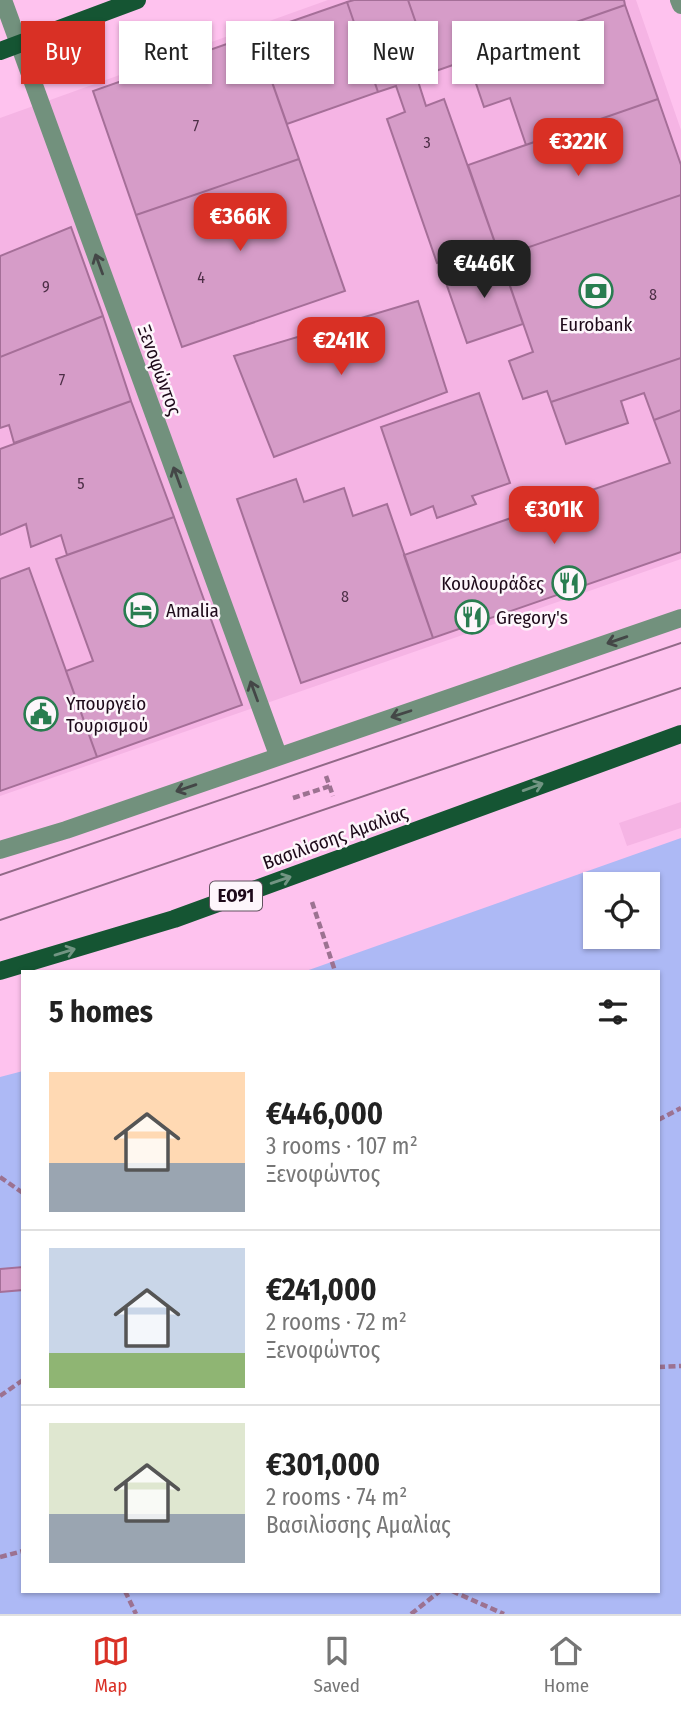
<!DOCTYPE html>
<meta charset="utf-8">
<style>
:root{--surface:#fff;--page:#f2f2f2;--text:#222;--muted:#767676;--line:#e0e0e0;--accent:#d93025}
body{margin:0;font-family:"Fira Sans Condensed",sans-serif;background:var(--page);color:var(--text);height:100vh;display:flex;flex-direction:column;font-size:26px;white-space:nowrap}
*{box-sizing:border-box;margin:0}
p{font-size:23px;color:var(--muted)}
.icon{flex:none;width:38px;height:38px;fill:none;stroke:currentColor;stroke-width:2;stroke-linecap:round;stroke-linejoin:round}
.map{position:relative;flex:1;overflow:hidden}
.panel{position:absolute;left:21px;top:970px;width:639px;height:623px;display:flex;flex-direction:column;background:var(--surface);border-radius:0px;box-shadow:0 2px 5px #0004}
.panel>*{flex:none}
.banner{position:absolute;left:21px;top:21px;width:640px;height:63px;display:flex;gap:14px}
.tools{position:absolute;left:583px;top:872px;display:grid;gap:14px}
.tools a{display:grid;place-items:center;width:77px;height:77px;border-radius:0px;background:var(--surface);box-shadow:0 2px 5px #0004;font-size:35px}
.price{position:absolute;translate:-50% -60px;padding:0 16px;border-radius:14px;background:var(--accent);color:#fff;font-size:23px;line-height:46px;filter:drop-shadow(0 2px 4px #0008)}
.price::after{content:'';position:absolute;left:50%;top:42px;width:21px;height:16px;margin-left:-10px;background:inherit;clip-path:polygon(0 0,100% 0,50% 100%)}
.price.on{background:#222;color:#fff}
ul{padding:0;list-style:none}
li{display:flex;align-items:center;gap:21px;height:175px;padding:0 28px}
li+li{border-top:2px solid var(--line)}
li span{display:grid;place-items:center;flex:none;width:196px;height:140px;border-radius:0px;color:#555}
li>.icon{margin-inline-start:auto}
span .icon{width:84px;height:84px;fill:#fffc;stroke-width:1}
li b{font-size:30px}
h2{display:flex;justify-content:space-between;align-items:center;height:84px;padding:0 28px;font-size:30px}
.tag{padding:0 24px;border-radius:0px;background:var(--surface);box-shadow:0 2px 5px #0004;font-size:24px;line-height:63px}
.tag.on{background:var(--accent);color:#fff}
.tab-bar{display:flex;justify-content:space-around;align-items:center;height:98px;border-top:2px solid var(--line);background:var(--surface);font-size:19px;color:var(--muted)}
.tab-bar a{display:grid;justify-items:center;gap:4px}
.tab-bar .on{color:var(--accent)}
.map>svg:first-child{display:block}
</style>
<div class="map">
<svg width="681" height="1614" viewBox="0 0 681 1614">
<rect width="100%" height="100%" fill="#fec2ee"/>
<!-- built -->
<path fill="#f5b4e4" d="M328 0H636L681 130V559L0 796V118Z
M681 802V828L627 846 619 823Z"/>
<!-- green -->
<path fill="#adb9f5" fill-rule="evenodd" d="M681 838V1614H0V1077L23 1071V1591H658V971H306ZM595 884H648V936H595Z"/>
<!-- building -->
<path fill="#d69cc8" stroke="#a56f98" stroke-width="2" d="M354 0H408L433 72 417 78 426 106 444 99 495 243 437 263 387 119 405 112 396 86 378 92 347 2Z
M408 0H624L625 5 433 72Z
M347 2 378 92 287 124 255 34Z
M625 5 658 99 526 145 510 98 484 107 468 60Z
M255 34 299 159 136 215 93 91Z
M658 99 681 165V195L500 257 468 165Z
M299 159 345 291 182 347 136 215Z
M681 195V358L551 402 547 391 523 399 509 361 533 352 500 257Z
M71 227 103 316 0 357V256Z
M500 257 523 324 467 343 444 277Z
M418 301 447 392 274 457 234 356Z
M103 316 131 401 14 443 9 425 0 428V357Z
M681 358V410L654 420 644 393 621 401 628 423 566 444 551 402Z
M479 393 510 483 472 496 476 504 437 518 433 506 411 515 381 427Z
M131 401 174 517 67 555 61 535 31 547 26 524 0 535V449Z
M681 410V552L433 638 404 555 670 463 654 420Z
M296 479 304 502 344 488 353 516 387 504 433 638 301 683 237 499Z
M174 517 242 705 97 757 66 671 93 661 56 559Z
M29 568 97 757 0 791V579Z
M23 1267V1290L0 1292V1269Z"/>
<g fill="none" stroke-linecap="round" stroke-linejoin="round">
<!-- path -->
<path stroke="#9c7291" stroke-width="4.5" stroke-dasharray="7 3.5" stroke-linecap="butt" d="M326 776 333 796
M293 798 330 786
M312 902 335 971
M658 1120 681 1108
M0 1177 23 1193
M658 1367 681 1366
M0 1396 23 1380
M0 1557 23 1551
M125 1591 136 1614
M452 1591 504 1614
M411 1614 440 1591"/>
<!-- minor -->
<path stroke="#72917d" stroke-width="18" d="M3 0 278 755
M679 0 681 5
M0 850 66 830 681 618"/>
<!-- major -->
<path stroke="#155533" stroke-width="18" d="M0 51 137 0
M0 971 174 919 681 734"/>
<!-- tram -->
<path stroke="#916987" stroke-width="2" d="M0 875 681 643
M0 920 681 688"/>
</g>
<!-- one-way arrows -->
<defs><path id="oneway-shaft" d="M-6 0H5M1.5-3L5.5 0L1.5 3" fill="none" stroke-width="1.6" stroke-linecap="round" stroke-linejoin="round" transform="scale(1.75)"/></defs>
<g stroke="#444747">
<use href="#oneway-shaft" transform="translate(99 264) rotate(-110)"/>
<use href="#oneway-shaft" transform="translate(177 477) rotate(-110)"/>
<use href="#oneway-shaft" transform="translate(617 640) rotate(161)"/>
<use href="#oneway-shaft" transform="translate(254 691) rotate(-110)"/>
<use href="#oneway-shaft" transform="translate(401 714) rotate(162)"/>
<use href="#oneway-shaft" transform="translate(186 788) rotate(161)"/>
</g>
<g stroke="#729583">
<use href="#oneway-shaft" transform="translate(533 787) rotate(-20)"/>
<use href="#oneway-shaft" transform="translate(281 880) rotate(-19)"/>
<use href="#oneway-shaft" transform="translate(65 952) rotate(-17)"/>
</g>
<!-- icons -->
<defs>
<symbol id="bank-ring" viewBox="-11 -11 22 22"><circle r="9.5" fill="#fdf6fb" stroke="#297d50" stroke-width="1.5"/><path d="M-6-4H6V4H-6ZM0-2.3a2.3 2.3 0 1 0 0 4.6a2.3 2.3 0 1 0 0-4.6Z" fill="#297d50"/></symbol>
<symbol id="restaurant-ring" viewBox="-11 -11 22 22"><circle r="9.5" fill="#fdf6fb" stroke="#297d50" stroke-width="1.5"/><path d="M-5-6h1v4h1v-4h1v4h1v-4h1v5L-1.5 .5V6h-2V.5L-5-1ZM5-6V6H3V1.5H1.5Q1.5-4 5-6Z" fill="#297d50"/></symbol>
<symbol id="hotel-ring" viewBox="-11 -11 22 22"><circle r="9.5" fill="#fdf6fb" stroke="#297d50" stroke-width="1.5"/><path d="M-6-4.5h1.5V1H6V5H4.5V3h-9V5H-6ZM-4 0a1.8 1.8 0 1 1 3.6 0ZM.5 0V-2.5h3Q6-2.5 6 0Z" fill="#297d50"/></symbol>
<symbol id="civic-ring" viewBox="-11 -11 22 22"><circle r="9.5" fill="#fdf6fb" stroke="#297d50" stroke-width="1.5"/><path d="M-.6-6.5H3V-4.5H.6V-3L4-1V1h2V6H-6V1h2V-1L-.6-3ZM-1.2 2.5V6h2.4V2.5Z" fill="#297d50"/></symbol>
</defs>
<g fill-rule="evenodd">
<use href="#bank-ring" x="577" y="272" width="38" height="38"/>
<use href="#restaurant-ring" x="550" y="564" width="38" height="38"/>
<use href="#hotel-ring" x="122" y="591" width="38" height="38"/>
<use href="#restaurant-ring" x="453" y="598" width="38" height="38"/>
<use href="#civic-ring" x="22" y="695" width="38" height="38"/>
</g>
<g text-anchor="middle" stroke-width="5" stroke-linejoin="round" paint-order="stroke">
<!-- number labels -->
<g font-size="16" fill="#4c2e46">
<text x="196" y="131">7</text>
<text x="427" y="148">3</text>
<text x="201" y="283">4</text>
<text x="46" y="292">9</text>
<text x="653" y="300">8</text>
<text x="62" y="385">7</text>
<text x="81" y="489">5</text>
<text x="345" y="602">8</text>
</g>
<!-- shield labels -->
<rect fill="#fdf6fb" stroke="#61515e" stroke-width="2" x="210" y="881.5" width="52" height="29" rx="5"/>
<g font-size="18" font-weight="bold" fill="#1e0a1a">
<text x="236" y="902">ΕΟ91</text>
</g>
<!-- poi labels -->
<g font-size="19" fill="#1e0a1a" stroke="#fdf6fb" text-anchor="start">
<text x="596" y="331" text-anchor="middle">Eurobank</text>
<text x="544" y="590" text-anchor="end">Κουλουράδες</text>
<text x="166" y="617">Amalia</text>
<text x="496" y="624">Gregory's</text>
<text x="66" y="710">Υπουργείο<tspan x="66" dy="22">Τουρισμού</tspan></text>
</g>
<!-- street labels -->
<g font-size="19" fill="#1e0a1a" stroke="#fdf6fb">
<text transform="translate(160 370) rotate(70)" y="7">Ξενοφώντος</text>
<text transform="translate(335 837) rotate(-20)" y="7">Βασιλίσσης Αμαλίας</text>
</g>
</g>
</svg>
<div class="tools">
<a><svg class="icon" aria-label="locate" viewBox="0 0 24 24"><circle cx="12" cy="12" r="6"/><path d="M12 2v4M12 18v4M2 12h4M18 12h4"/></svg></a>
</div>
<b class="price" style="left:578px;top:178px">€322K</b>
<b class="price" style="left:240px;top:253px">€366K</b>
<b class="price on" style="left:484px;top:300px">€446K</b>
<b class="price" style="left:341px;top:377px">€241K</b>
<b class="price" style="left:554px;top:546px">€301K</b>
<div class="banner">
<a class="tag on">Buy</a>
<a class="tag">Rent</a>
<a class="tag">Filters</a>
<a class="tag">New</a>
<a class="tag">Apartment</a>
</div>
<section class="panel">
<h2>5 homes<svg class="icon" aria-label="filters" viewBox="0 0 24 24"><path d="M4 7h16M4 17h16"/><circle cx="9" cy="7" r="2"/><circle cx="15" cy="17" r="2"/></svg></h2>
<ul>
<li><span style="background:linear-gradient(#ffd9b3 65%,#9aa5b1 0)"><svg class="icon" aria-label="home" viewBox="0 0 24 24"><path d="M3 11l9-7 9 7M6 9v11h12V9"/></svg></span><div><b>€446,000</b><p>3 rooms · 107 m²</p><p>Ξενοφώντος</p></div></li>
<li><span style="background:linear-gradient(#c9d6e8 75%,#8fb573 0)"><svg class="icon" aria-label="home" viewBox="0 0 24 24"><path d="M3 11l9-7 9 7M6 9v11h12V9"/></svg></span><div><b>€241,000</b><p>2 rooms · 72 m²</p><p>Ξενοφώντος</p></div></li>
<li><span style="background:linear-gradient(#dfe7d0 65%,#9aa5b1 0)"><svg class="icon" aria-label="home" viewBox="0 0 24 24"><path d="M3 11l9-7 9 7M6 9v11h12V9"/></svg></span><div><b>€301,000</b><p>2 rooms · 74 m²</p><p>Βασιλίσσης Αμαλίας</p></div></li>
</ul>
</section>
</div>
<nav class="tab-bar">
<a class="on"><svg class="icon" aria-label="map" viewBox="0 0 24 24"><path d="M3 6l6-2 6 2 6-2v14l-6 2-6-2-6 2zM9 4v14M15 6v14"/></svg>Map</a>
<a><svg class="icon" aria-label="saved" viewBox="0 0 24 24"><path d="M7 4h10v16l-5-4-5 4z"/></svg>Saved</a>
<a><svg class="icon" aria-label="home" viewBox="0 0 24 24"><path d="M3 11l9-7 9 7M6 9v11h12V9"/></svg>Home</a>
</nav>
